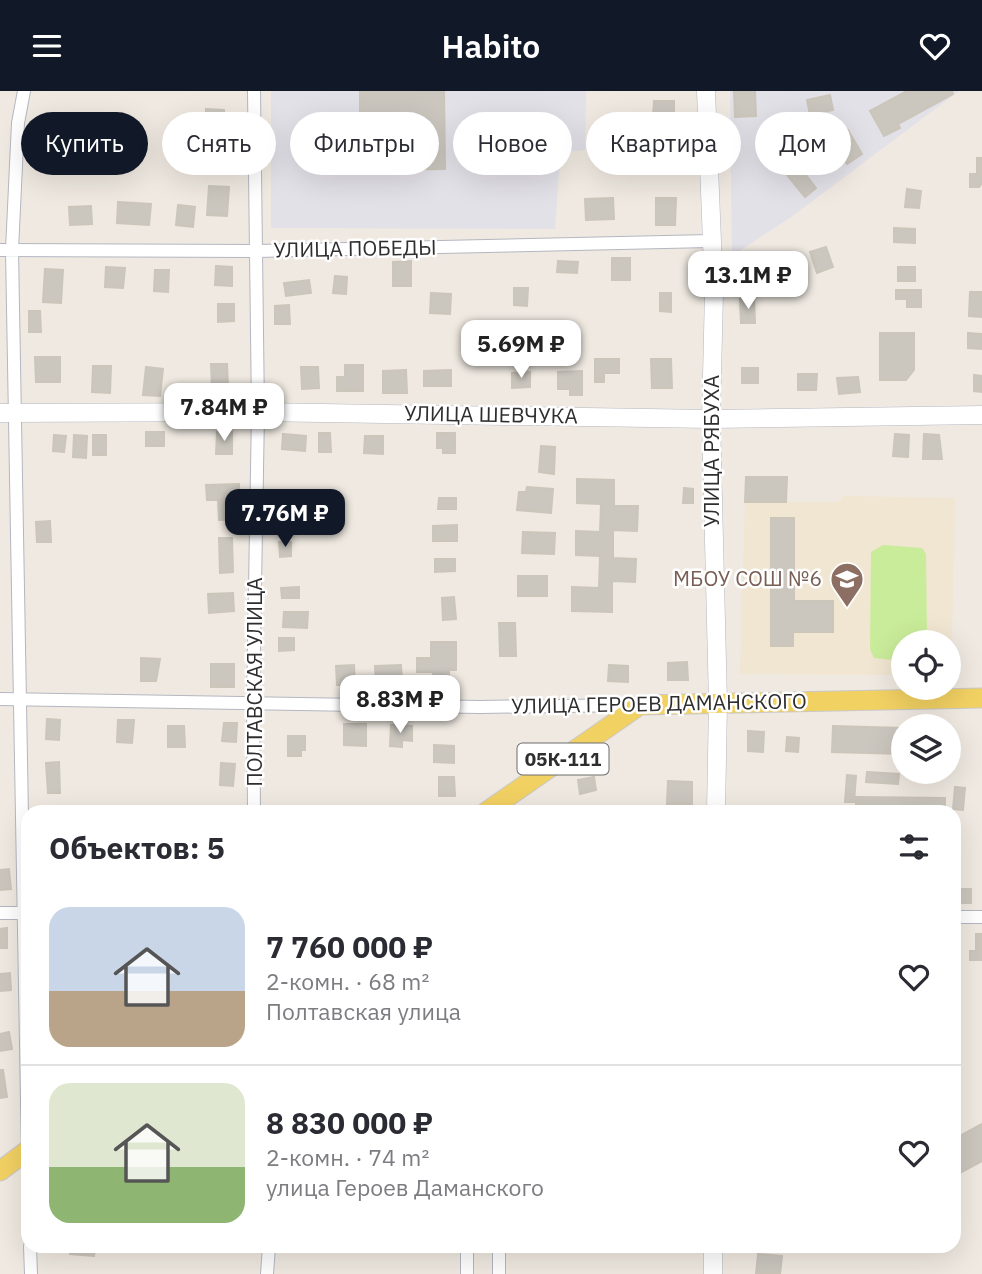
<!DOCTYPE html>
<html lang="ru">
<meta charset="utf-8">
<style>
:root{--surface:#fff;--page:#f2f2f3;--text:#2b2b33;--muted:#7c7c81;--line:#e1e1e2;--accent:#111827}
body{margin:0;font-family:"IBM Plex Sans",sans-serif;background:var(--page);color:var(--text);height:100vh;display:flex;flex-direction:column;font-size:26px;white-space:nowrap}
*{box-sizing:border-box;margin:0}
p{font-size:23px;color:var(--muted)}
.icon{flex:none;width:38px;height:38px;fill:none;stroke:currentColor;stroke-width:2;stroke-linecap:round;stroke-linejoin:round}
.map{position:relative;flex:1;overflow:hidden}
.drawer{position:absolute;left:21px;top:714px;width:940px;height:448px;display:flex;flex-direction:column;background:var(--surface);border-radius:21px;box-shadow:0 7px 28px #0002}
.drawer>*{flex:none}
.hud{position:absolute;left:21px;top:21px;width:942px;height:63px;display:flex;gap:14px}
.controls{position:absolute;left:891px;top:539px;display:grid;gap:14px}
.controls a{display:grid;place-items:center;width:70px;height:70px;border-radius:50%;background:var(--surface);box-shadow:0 7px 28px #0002;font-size:35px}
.price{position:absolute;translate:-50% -60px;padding:0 16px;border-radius:14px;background:#fff;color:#222;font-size:23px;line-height:46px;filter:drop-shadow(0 2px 4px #0008)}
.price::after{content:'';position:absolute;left:50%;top:42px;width:21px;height:16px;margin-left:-10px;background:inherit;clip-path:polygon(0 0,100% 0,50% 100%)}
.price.selected{background:var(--accent);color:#fff}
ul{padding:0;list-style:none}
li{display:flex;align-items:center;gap:21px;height:175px;padding:0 28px}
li+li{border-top:2px solid var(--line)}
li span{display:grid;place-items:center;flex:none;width:196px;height:140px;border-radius:21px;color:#555}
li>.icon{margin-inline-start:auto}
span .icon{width:84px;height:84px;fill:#fffc;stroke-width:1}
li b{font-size:30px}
h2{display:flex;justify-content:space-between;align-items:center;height:84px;padding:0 28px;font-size:30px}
.chip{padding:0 24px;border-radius:32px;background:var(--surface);box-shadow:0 7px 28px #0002;font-size:24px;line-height:63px}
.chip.selected{background:var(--accent);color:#fff}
header{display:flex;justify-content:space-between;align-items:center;height:91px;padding:0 28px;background:var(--accent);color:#fff;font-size:32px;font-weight:600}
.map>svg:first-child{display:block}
</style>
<header><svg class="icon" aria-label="menu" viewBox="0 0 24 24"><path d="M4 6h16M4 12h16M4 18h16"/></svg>Habito<svg class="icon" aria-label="heart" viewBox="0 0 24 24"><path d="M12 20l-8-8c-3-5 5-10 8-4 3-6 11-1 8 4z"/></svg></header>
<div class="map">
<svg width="982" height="1183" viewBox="0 0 982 1183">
<rect width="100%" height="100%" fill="#efe9e1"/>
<!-- industrial -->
<path fill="#e3e1e8" d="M271 0H586L585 59 566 61 560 69 555 138 271 137Z
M730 0H959L791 126 732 165Z"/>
<!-- education -->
<path fill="#f0e6d1" d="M843 405 955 407 951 584H949L948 551H903V584L740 583 745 411H839Z"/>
<!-- pitch -->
<path fill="#c9ec9a" d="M883 454 922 457 926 463 927 551H903V570L874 567 870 558 871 461Z"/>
<!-- building -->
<path fill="#cbc7bf" stroke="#cbc5ba" stroke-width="2" d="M360 0H444L445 78 360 79Z
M734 0H755L756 25 735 26Z
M907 0H952L953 3 898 33 900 37 884 45 870 20Z
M830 4 833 19 810 24 807 9Z
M654 10H674V25H653Z
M206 18 224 19V33L206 32Z
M848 39 862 63 847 73 832 48Z
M56 41 81 42 80 60 56 59Z
M193 50H212L211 57 228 58V75L191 74Z
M652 60H671V78H652Z
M977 67H982V92L979 96H970V83H977Z
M799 75 816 97 805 106 787 84Z
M209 95 229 96 227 125 207 124Z
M907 98 921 100 919 117 905 116Z
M613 107 614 128 586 129 585 108Z
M656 107H676L675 134H656Z
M118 111 151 113 149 134 117 132Z
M178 114 195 116 193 136 176 134Z
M91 115 92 133 70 134 69 116Z
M894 137 915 138V152L894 151Z
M826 156 833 176 817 182 810 161Z
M612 167H630V189H612Z
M411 170V195H393V171Z
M558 170 578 171 577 182 557 181Z
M216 175 232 176V195L215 194Z
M106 176 125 177 123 197 105 196Z
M898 176H915V190H898Z
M45 178 63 179 61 212 43 211Z
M155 179H169L168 201 154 200Z
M335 185 347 186 346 203 333 202Z
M309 189 311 202 286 205 284 192Z
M514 197H528L527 215 514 214Z
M896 199H921V216H907V208H896Z
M970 201H982V226L969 225Z
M431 202 451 203 450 223 430 222Z
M660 202H671V221L660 220Z
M754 207 755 232H741L740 208Z
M218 213H234V230L218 231Z
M289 214 290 233H275V215Z
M29 220H40L41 241H29Z
M880 242H914V279L906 289H880Z
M968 242 982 243V258L968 257Z
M35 266H60V291H36Z
M595 268H619V282H604V291H595Z
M651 268H671L672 297H652Z
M211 273H227L228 296H212Z
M345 274H363V300H337V286H345Z
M93 275H111L110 302 92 301Z
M146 276 163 278 160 305 143 304Z
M301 276H318L319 297 302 298Z
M742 277H758V292H742Z
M406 279 407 302H383V280Z
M451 279V295H424V280Z
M582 280V304H570V298H558V281Z
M530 281V296L512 297V282Z
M798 283H817L816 299H798Z
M974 284 982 285V301L974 300Z
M858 286 860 301 839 303 837 287Z
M146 341H164V355H146Z
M217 341H232V363H216Z
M319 342H330L331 361H319Z
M437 342H455V362H443V357H437Z
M283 343 306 345 305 360 282 358Z
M895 343 909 344 908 366 893 365Z
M924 343 939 344 942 368H923Z
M54 344 66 345 64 361 53 360Z
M74 344 87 345 86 367 73 366Z
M93 344H106V364H93Z
M365 345H383V363L364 362Z
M541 355 555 356 554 383 539 381Z
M746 386H787L786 411H745Z
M577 388 614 389V415H638L637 440 613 439V467L636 468 635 491 612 490V521L572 520V496L599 497 600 465 576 464V440L600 441 601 413 577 412Z
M239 393 240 428 219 429 218 409H207L206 394Z
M527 396 553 398 551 422 517 419 519 401H526Z
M684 397 693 398V412H683Z
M287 406V416L296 415 297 430 277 431 275 407Z
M439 407H456V418H438Z
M771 427H794V510H833V541H793V555H771Z
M50 430 51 451H37L36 431Z
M457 434V450H433V435Z
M523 441 555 442 554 463 522 462Z
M219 447H232L233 481 220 482Z
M279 451H291V465L280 466Z
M435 468H455V480L435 481Z
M518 485H547V505H518Z
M299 496V507H282L281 497Z
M233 502 234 520 209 522 208 503Z
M454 506 456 528 443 529 442 507Z
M284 521H308L307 537 283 536Z
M499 532H515L516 565H500Z
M279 547H294V559L279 560Z
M431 551H456V579H449V591H433V581H417V567H431Z
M141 567 160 568 156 590H141Z
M687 571 688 589H668V572Z
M211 573H234V596H211Z
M354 574 355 594H337L336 575Z
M401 574 402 592 376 593 375 575Z
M609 574 628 575V591L608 590Z
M47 628 60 629 59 649 46 648Z
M118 629H134L132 652 117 651Z
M224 632H237L236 651 222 650Z
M344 633H366V655L344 654Z
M391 634 412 635V650L402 649V656L390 655Z
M168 635H184L185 656H168Z
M833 635 903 637V663L832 661Z
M748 640 764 641 763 661 748 660Z
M288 645H305V659H301V665H288Z
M787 646 799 647 798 661 786 660Z
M434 654 454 655V672L434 671Z
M59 671 60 702H48L46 672Z
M221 672 235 673 233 695 220 694Z
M867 681 899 683 898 693 866 691Z
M847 684 856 685 854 711H845Z
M439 686H454L455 705H439Z
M594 686 596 699 580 703 578 689Z
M668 690 692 691V713H667Z
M955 696 965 697 963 719 953 718Z
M856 706 945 707V721L856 719Z
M9 778 11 798 0 799V779Z
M955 798H971V812H955Z
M7 837V857H0V838Z
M976 843H982V869H970V860H976Z
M10 882 11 899 0 900V883Z
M9 941 12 958 0 960V943Z
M0 979H3L7 1006 0 1007Z
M982 1033V1070L954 1085V1048Z
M71 1155H95L94 1165 70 1163Z
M758 1163 782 1165 780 1183H756Z"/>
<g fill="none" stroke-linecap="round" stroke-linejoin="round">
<defs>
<path id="street" d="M24 0 18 32 12 159 28 1066
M254 0 258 321 253 614 254 721
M0 159 256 160 710 150
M0 608 480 616 637 614
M0 822H28
M954 826H982
M30 1155 31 1183
M499 1155V1183
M267 1183 269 1155
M467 1183V1155"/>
<path id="secondary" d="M706 0 714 201 711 328 718 612 716 721
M0 322 258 321 711 328 982 324
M713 1183V1155"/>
<path id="primary" d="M486 721 640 614 982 607
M0 1080 28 1059"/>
</defs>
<!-- street casing -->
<use href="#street" stroke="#b4b7c1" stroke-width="14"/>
<!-- secondary casing -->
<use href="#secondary" stroke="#b4b7c1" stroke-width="19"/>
<!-- primary casing -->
<use href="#primary" stroke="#c9c9c9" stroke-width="21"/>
<!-- street -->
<use href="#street" stroke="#fff" stroke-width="12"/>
<!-- secondary -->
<use href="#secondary" stroke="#fff" stroke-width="18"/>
<!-- primary -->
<use href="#primary" stroke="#f2d163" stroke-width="19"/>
</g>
<!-- icons -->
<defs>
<symbol id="school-pin" viewBox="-11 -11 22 30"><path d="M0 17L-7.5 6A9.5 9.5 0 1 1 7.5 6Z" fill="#8d6e63" stroke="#fff"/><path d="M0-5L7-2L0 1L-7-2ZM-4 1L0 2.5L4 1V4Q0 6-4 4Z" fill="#fff"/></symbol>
</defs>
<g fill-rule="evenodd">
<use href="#school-pin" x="828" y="469" width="38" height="52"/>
</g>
<g text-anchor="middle" stroke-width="5" stroke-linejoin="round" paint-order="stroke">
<!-- shield labels -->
<rect fill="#fff" stroke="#6d6d6d" stroke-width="2" x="517.5" y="652.5" width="91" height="31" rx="5"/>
<g font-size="19" font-weight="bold" fill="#2e2e2e">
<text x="563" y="675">05К-111</text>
</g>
<!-- street labels -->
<g font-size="21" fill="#2e2e2e" stroke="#fff">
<text transform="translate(355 158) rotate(-1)" y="7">УЛИЦА ПОБЕДЫ</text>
<text transform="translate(491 324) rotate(1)" y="7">УЛИЦА ШЕВЧУКА</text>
<text transform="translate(712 360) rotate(-90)" y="7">УЛИЦА РЯБУХА</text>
<text transform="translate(255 591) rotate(-90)" y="7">ПОЛТАВСКАЯ УЛИЦА</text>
<text transform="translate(659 613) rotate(-1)" y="7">УЛИЦА ГЕРОЕВ ДАМАНСКОГО</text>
</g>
<!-- education labels -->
<g font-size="21" fill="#785e54" stroke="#fff" text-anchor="end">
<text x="822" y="495">МБОУ СОШ №6</text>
</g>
</g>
</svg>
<div class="controls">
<a><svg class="icon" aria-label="locate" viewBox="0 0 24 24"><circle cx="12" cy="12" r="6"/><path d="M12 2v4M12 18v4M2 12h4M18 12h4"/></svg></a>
<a><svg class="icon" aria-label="layers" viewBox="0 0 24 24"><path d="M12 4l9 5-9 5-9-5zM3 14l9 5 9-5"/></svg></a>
</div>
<b class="price" style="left:748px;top:220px">13.1M ₽</b>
<b class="price" style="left:521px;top:289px">5.69M ₽</b>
<b class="price" style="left:224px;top:352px">7.84M ₽</b>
<b class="price selected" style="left:285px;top:458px">7.76M ₽</b>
<b class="price" style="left:400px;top:644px">8.83M ₽</b>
<div class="hud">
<a class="chip selected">Купить</a>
<a class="chip">Снять</a>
<a class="chip">Фильтры</a>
<a class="chip">Новое</a>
<a class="chip">Квартира</a>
<a class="chip">Дом</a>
</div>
<section class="drawer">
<h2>Объектов: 5<svg class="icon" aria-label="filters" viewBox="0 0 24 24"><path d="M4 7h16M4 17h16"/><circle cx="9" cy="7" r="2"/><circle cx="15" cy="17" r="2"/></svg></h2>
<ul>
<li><span style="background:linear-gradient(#c9d6e8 60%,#b9a48a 0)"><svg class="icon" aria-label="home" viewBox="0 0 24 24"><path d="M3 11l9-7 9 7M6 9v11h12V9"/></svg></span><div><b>7 760 000 ₽</b><p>2-комн. · 68 m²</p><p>Полтавская улица</p></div><svg class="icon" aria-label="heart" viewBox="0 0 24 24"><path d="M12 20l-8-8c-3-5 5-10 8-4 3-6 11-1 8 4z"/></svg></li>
<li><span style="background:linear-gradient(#dfe7d0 60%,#8fb573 0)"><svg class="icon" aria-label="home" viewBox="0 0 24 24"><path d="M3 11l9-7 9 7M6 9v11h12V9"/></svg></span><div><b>8 830 000 ₽</b><p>2-комн. · 74 m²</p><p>улица Героев Даманского</p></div><svg class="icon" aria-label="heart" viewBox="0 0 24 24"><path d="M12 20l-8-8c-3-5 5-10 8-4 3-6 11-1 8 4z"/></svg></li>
</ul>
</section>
</div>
